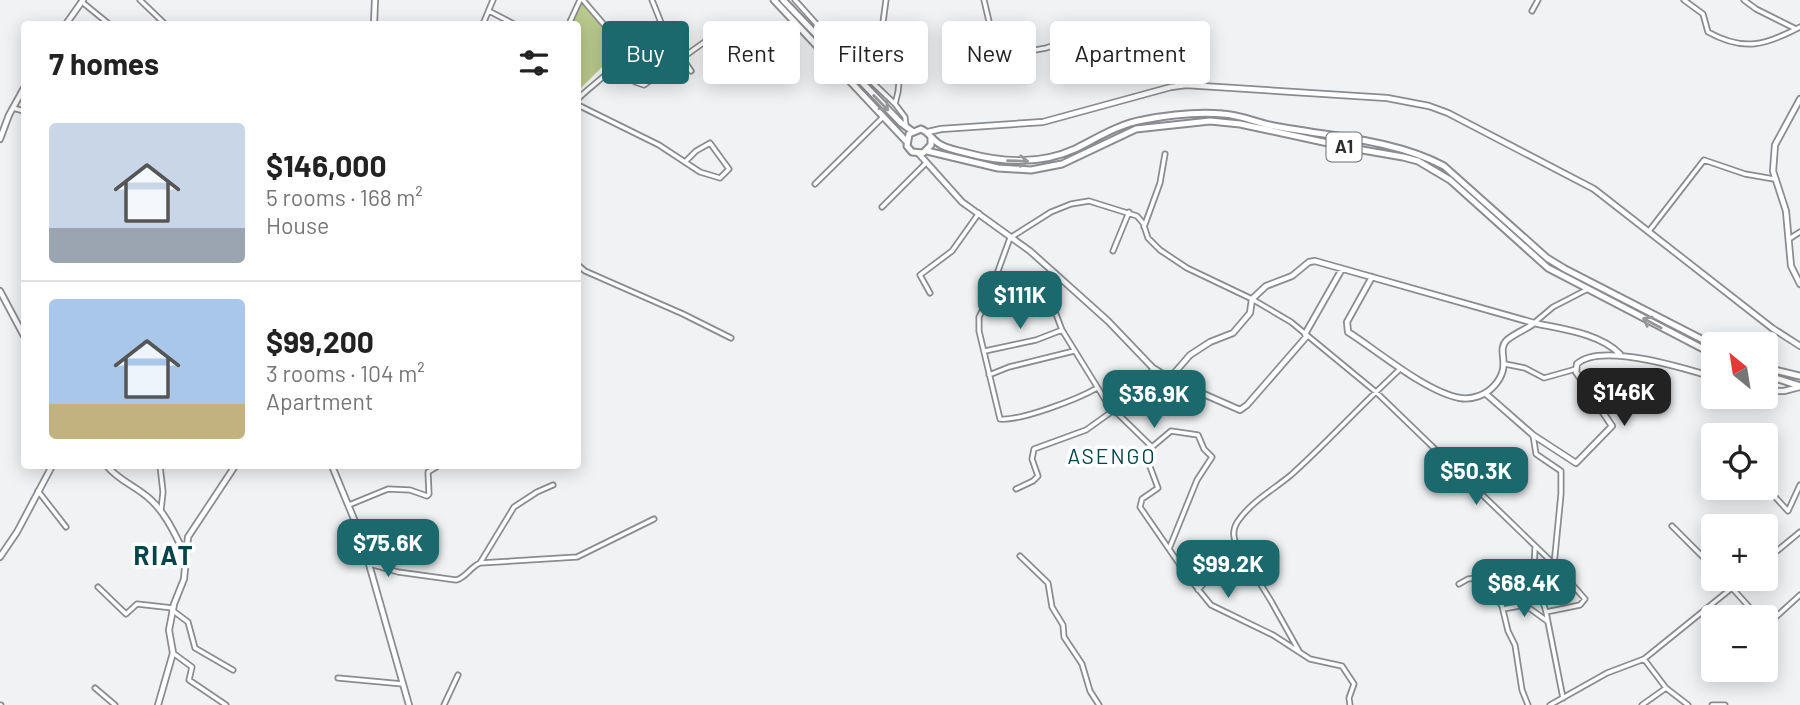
<!DOCTYPE html>
<meta charset="utf-8">
<style>
:root{--surface:#fff;--page:#f6f6f6;--text:#222;--muted:#767676;--line:#e0e0e0;--accent:#1b696d}
body{margin:0;font-family:Barlow,sans-serif;background:var(--page);color:var(--text);height:100vh;display:flex;flex-direction:column;font-size:26px;white-space:nowrap}
*{box-sizing:border-box;margin:0}
p{font-size:23px;color:var(--muted)}
.icon{flex:none;width:38px;height:38px;fill:none;stroke:currentColor;stroke-width:2;stroke-linecap:round;stroke-linejoin:round}
.map{position:relative;flex:1;overflow:hidden}
.side{position:absolute;left:21px;top:21px;width:560px;height:448px;display:flex;flex-direction:column;background:var(--surface);border-radius:7px;box-shadow:0 4px 18px #0003}
.side>*{flex:none}
.banner{position:absolute;left:602px;top:21px;width:665px;height:63px;display:flex;gap:14px}
.needle{width:46px;rotate:330deg}
.controls{position:absolute;left:1701px;top:332px;display:grid;gap:14px}
.controls a{display:grid;place-items:center;width:77px;height:77px;border-radius:7px;background:var(--surface);box-shadow:0 4px 18px #0003;font-size:35px}
.price{position:absolute;translate:-50% -60px;padding:0 16px;border-radius:14px;background:var(--accent);color:#fff;font-size:23px;line-height:46px;filter:drop-shadow(0 2px 4px #0008)}
.price::after{content:'';position:absolute;left:50%;top:42px;width:21px;height:16px;margin-left:-10px;background:inherit;clip-path:polygon(0 0,100% 0,50% 100%)}
.price.selected{background:#222;color:#fff}
ul{padding:0;list-style:none}
li{display:flex;align-items:center;gap:21px;height:175px;padding:0 28px}
li+li{border-top:2px solid var(--line)}
li span{display:grid;place-items:center;flex:none;width:196px;height:140px;border-radius:7px;color:#555}
li>.icon{margin-inline-start:auto}
span .icon{width:84px;height:84px;fill:#fffc;stroke-width:1}
li b{font-size:30px}
h2{display:flex;justify-content:space-between;align-items:center;height:84px;padding:0 28px;font-size:30px}
.tag{padding:0 24px;border-radius:7px;background:var(--surface);box-shadow:0 4px 18px #0003;font-size:24px;line-height:63px}
.tag.selected{background:var(--accent);color:#fff}
.map>svg:first-child{display:block}
</style>
<div class="map">
<svg width="1800" height="705" viewBox="0 0 1800 705">
<rect width="100%" height="100%" fill="#f0f2f4"/>
<!-- green -->
<path fill="#b9c88c" d="M581 3 622 47 578 91V24H572Z"/>
<g fill="none" stroke-linecap="round" stroke-linejoin="round">
<defs>
<path id="minor" d="M140 0 165 24
M652 0 664 30 691 71
M795 0 846 57 895 104 905 117 906 126
M984 0 995 47 1002 56 1046 48 1090 33
M1684 0 1703 14 1708 32C1744 52 1766 45 1800 27
M1744 0 1756 9 1796 29
M82 2 109 24
M489 11 514 24
M1532 11 1538 0
M483 24 493 0
M569 24 580 0
M615 64 635 82 644 85 720 31
M864 74 881 37 886 0
M578 99C592 84 619 69 624 48L583 0
M895 104 898 92 904 36
M578 105 659 145 700 172 720 178 729 169 710 143 696 151 685 162
M13 108 24 111
M815 184 883 117
M882 207 926 163
M1144 227 1160 183 1165 154
M1649 231 1704 160 1745 174 1774 179
M1789 239 1800 232
M1113 251 1129 212
M578 265 585 271 683 314 731 338
M1055 273 1048 286V293L1062 330 1109 406 1118 411 1132 408 1141 395 1153 368
M930 293 920 275 952 251 979 213
M1534 323 1553 307 1588 289
M985 351 1036 340 1062 330
M1505 364 1525 368 1544 378 1576 369
M989 375 1009 367 1074 351
M1097 388C1078 399 1021 421 1000 419L979 331V317L987 301 1010 238 1051 212 1071 204 1089 201 1137 216 1143 223 1148 238 1160 250 1187 268 1252 299 1291 322 1376 392 1400 369
M1533 435 1536 454 1561 471V494L1554 565
M1152 447 1149 464 1158 488 1142 499 1140 507 1189 578 1211 605 1273 635 1310 659 1342 666 1354 684 1349 698 1350 705
M1766 465 1769 470 1766 486
M160 466 163 492 161 510
M1766 487 1788 511 1800 485
M1016 489 1033 481 1038 476 1032 459 1034 449 1086 430 1114 410 1152 447 1171 431 1198 435 1204 449 1212 457 1197 480 1169 549
M38 491 66 527
M349 505 388 489 410 490 427 496 429 494 428 472 438 466
M1672 526 1713 567
M1535 547 1534 571 1546 612 1563 698
M1020 556 1048 583 1052 607 1063 625 1064 637 1082 664 1090 691 1099 705
M1766 560 1800 532
M480 563 514 507 537 492 553 485
M370 564 398 572 456 580C466 578 470 567 480 563L577 557 654 519
M1724 579 1759 618
M1459 584 1468 579 1476 578 1492 591 1502 606 1508 631 1515 645 1522 690 1528 705
M98 587 126 614 137 604 173 608
M1198 590 1237 546
M1503 609 1525 605 1547 621
M172 610 188 622 195 648 233 670
M1766 626 1800 595
M1299 651 1271 601 1237 546C1233 537 1232 530 1238 521 1252 501 1273 490 1291 475 1320 449 1348 419 1376 392L1556 566 1585 599 1580 605 1546 612
M173 653 192 667 189 680 226 705
M1644 659 1666 688 1688 705
M338 678 403 684
M95 688 115 705
M0 705H1
M444 705 458 675
M1550 705 1607 673 1644 659 1743 579
M1642 705 1666 688
M1712 705H1725"/>
<path id="tertiary" d="M66 24 83 0
M374 24 375 0
M1800 99 1775 145 1773 171 1786 211 1791 266 1800 284
M928 132 941 129 1043 122 1171 87 1186 85 1387 98 1429 106 1448 113 1594 189 1772 328 1800 346
M0 139 9 115 24 88
M919 154 962 202 1030 251 1108 321 1153 368 1174 381 1240 410 1247 405 1307 336
M1372 277 1347 322 1348 332C1378 351 1426 392 1460 398 1472 400 1486 395 1494 386 1513 365 1496 352 1506 341 1513 334 1525 330 1533 324
M0 291 24 336
M1305 334 1342 269
M1170 378 1190 355 1210 342 1233 333 1250 313 1252 299 1266 286 1292 276 1309 262 1315 261 1534 323C1562 329 1599 333 1620 354
M1766 391H1784L1800 387
M1485 393 1533 435 1576 463 1612 426 1576 372 1577 364C1600 342 1684 368 1713 377
M107 466C119 481 136 486 151 500 167 515 176 537 186 556
M332 466 361 536 409 705
M0 557 17 532 52 466
M158 705 173 653 169 630 174 604 184 579 188 537 235 466"/>
<path id="trunk" d="M774 0 907 142
M783 0 901 123 912 131
M931 137V145L923 153 912 152 907 146 909 134 921 129C929 132 933 141 941 145 949 149 958 151 967 153 1004 163 1040 165 1075 149 1097 138 1119 124 1143 120 1168 115 1198 112 1223 114 1241 115 1257 123 1274 126 1331 137 1393 139 1444 166L1547 258 1565 269 1713 345
M927 151 998 168 1031 170 1062 164 1136 129 1210 121 1240 124 1351 148 1403 157 1418 161 1450 180 1548 268 1713 354
M1766 368 1800 376
M1766 375 1800 386"/>
</defs>
<!-- minor casing -->
<use href="#minor" stroke="#8b8c8f" stroke-width="7"/>
<!-- tertiary casing -->
<use href="#tertiary" stroke="#8b8c8f" stroke-width="8"/>
<!-- trunk casing -->
<use href="#trunk" stroke="#8b8c8f" stroke-width="9"/>
<!-- minor -->
<use href="#minor" stroke="#fff" stroke-width="3.5"/>
<!-- tertiary -->
<use href="#tertiary" stroke="#fff" stroke-width="4.5"/>
<!-- trunk -->
<use href="#trunk" stroke="#fff" stroke-width="5"/>
</g>
<!-- one-way arrows -->
<defs><path id="oneway-shaft" d="M-6 0H5M1.5-3L5.5 0L1.5 3" fill="none" stroke-width="1.6" stroke-linecap="round" stroke-linejoin="round" transform="scale(1.75)"/></defs>
<g stroke="#979798">
<use href="#oneway-shaft" transform="translate(881 103) rotate(46)"/>
<use href="#oneway-shaft" transform="translate(1018 161) rotate(2)"/>
<use href="#oneway-shaft" transform="translate(1652 323) rotate(-152)"/>
</g>
<g text-anchor="middle" stroke-width="7" stroke-linejoin="round" paint-order="stroke">
<!-- shield labels -->
<rect fill="#fff" stroke="#6d6d6e" stroke-width="2" x="1326.5" y="132.5" width="35" height="29" rx="5"/>
<g font-size="18" font-weight="bold" fill="#2f2f30">
<text x="1344" y="153">A1</text>
</g>
<!-- neighbourhood labels -->
<g font-size="21" letter-spacing="2" fill="#014549" stroke="#fff">
<text x="1112" y="464">ASENGO</text>
</g>
<!-- district labels -->
<g font-size="26" font-weight="bold" letter-spacing="2" fill="#014549" stroke="#fff">
<text x="164" y="565">RIAT</text>
</g>
</g>
</svg>
<div class="controls">
<a><svg class="needle" viewBox="-14 -14 28 28"><path d="M0-13l5 13h-10z" fill="#e53935"/><path d="M0 13l5-13h-10z" fill="#767676"/></svg></a>
<a><svg class="icon" aria-label="locate" viewBox="0 0 24 24"><circle cx="12" cy="12" r="6"/><path d="M12 2v4M12 18v4M2 12h4M18 12h4"/></svg></a>
<a>+</a>
<a>−</a>
</div>
<b class="price" style="left:1020px;top:331px">$111K</b>
<b class="price selected" style="left:1624px;top:428px">$146K</b>
<b class="price" style="left:1154px;top:430px">$36.9K</b>
<b class="price" style="left:1476px;top:507px">$50.3K</b>
<b class="price" style="left:388px;top:579px">$75.6K</b>
<b class="price" style="left:1228px;top:600px">$99.2K</b>
<b class="price" style="left:1524px;top:619px">$68.4K</b>
<div class="banner">
<a class="tag selected">Buy</a>
<a class="tag">Rent</a>
<a class="tag">Filters</a>
<a class="tag">New</a>
<a class="tag">Apartment</a>
</div>
<section class="side">
<h2>7 homes<svg class="icon" aria-label="filters" viewBox="0 0 24 24"><path d="M4 7h16M4 17h16"/><circle cx="9" cy="7" r="2"/><circle cx="15" cy="17" r="2"/></svg></h2>
<ul>
<li><span style="background:linear-gradient(#c9d6e8 75%,#9aa5b1 0)"><svg class="icon" aria-label="home" viewBox="0 0 24 24"><path d="M3 11l9-7 9 7M6 9v11h12V9"/></svg></span><div><b>$146,000</b><p>5 rooms · 168 m²</p><p>House</p></div></li>
<li><span style="background:linear-gradient(#a9c7e8 75%,#c2b280 0)"><svg class="icon" aria-label="home" viewBox="0 0 24 24"><path d="M3 11l9-7 9 7M6 9v11h12V9"/></svg></span><div><b>$99,200</b><p>3 rooms · 104 m²</p><p>Apartment</p></div></li>
</ul>
</section>
</div>
